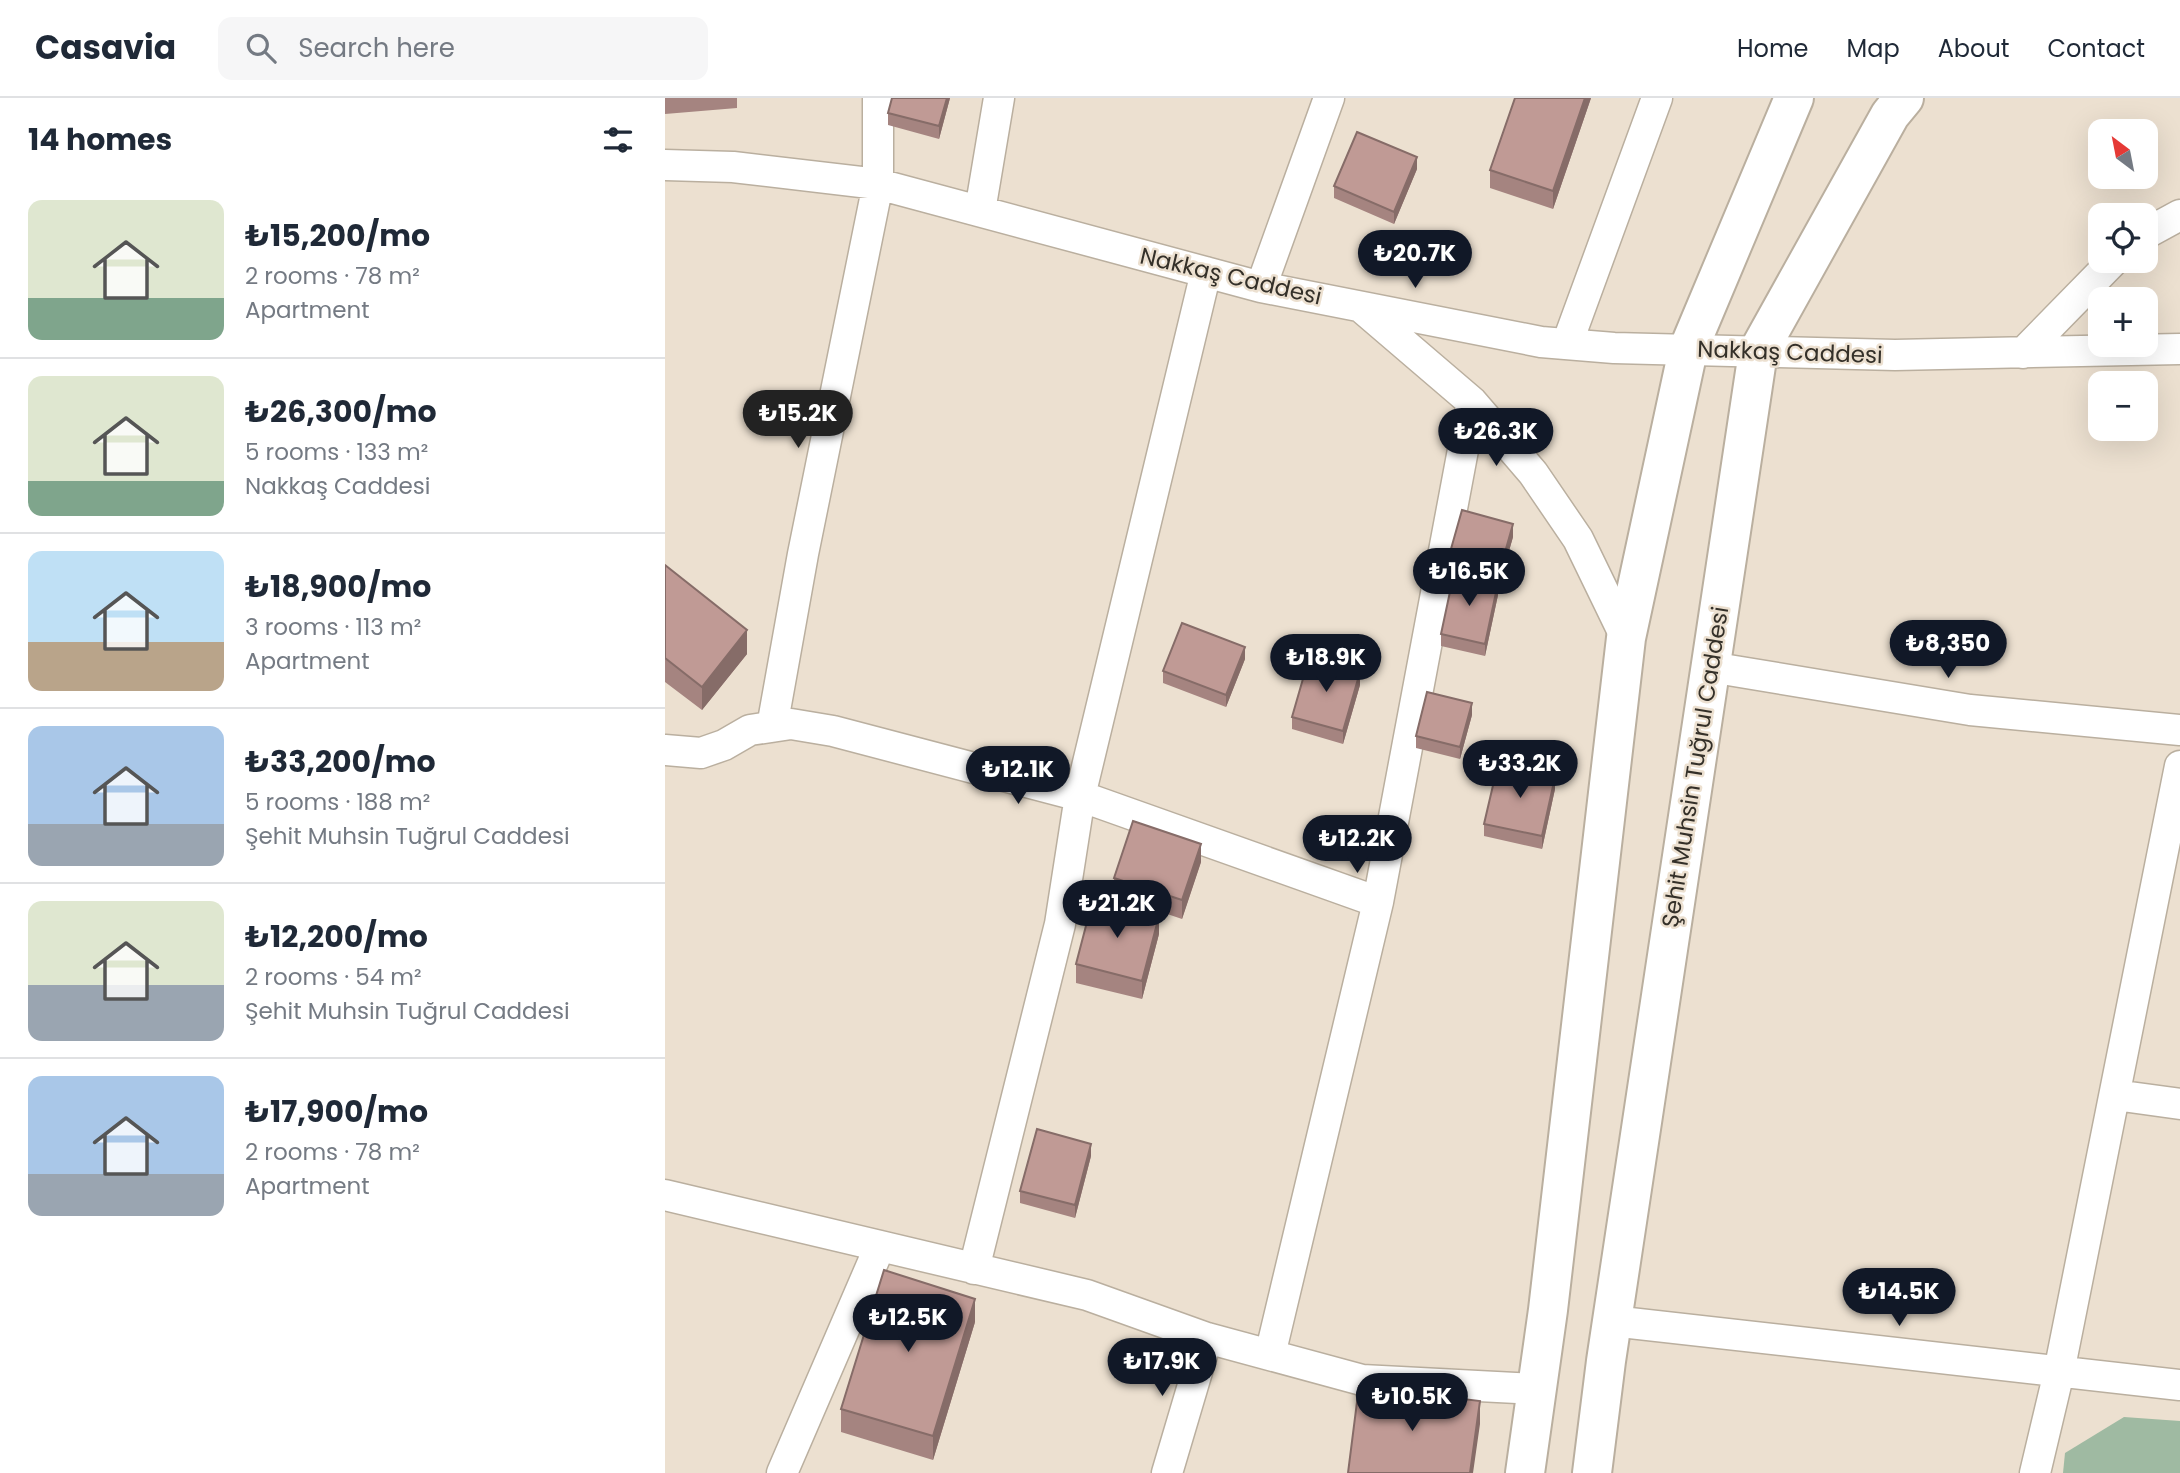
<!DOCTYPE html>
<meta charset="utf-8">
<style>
:root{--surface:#fff;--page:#f6f6f7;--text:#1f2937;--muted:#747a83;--line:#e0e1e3;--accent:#111827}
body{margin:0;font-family:Poppins,sans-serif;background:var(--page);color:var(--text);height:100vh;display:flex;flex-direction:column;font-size:26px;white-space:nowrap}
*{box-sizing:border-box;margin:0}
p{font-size:23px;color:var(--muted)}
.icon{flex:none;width:38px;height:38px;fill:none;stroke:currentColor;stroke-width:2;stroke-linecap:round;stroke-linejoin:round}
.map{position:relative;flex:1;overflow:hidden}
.sheet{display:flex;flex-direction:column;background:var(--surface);width:665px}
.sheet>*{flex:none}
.needle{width:46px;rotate:328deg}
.buttons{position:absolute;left:1423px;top:21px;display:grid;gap:14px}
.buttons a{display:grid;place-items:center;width:70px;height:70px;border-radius:14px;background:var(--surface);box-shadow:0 7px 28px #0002;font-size:35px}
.price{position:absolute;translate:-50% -60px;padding:0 16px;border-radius:24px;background:var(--accent);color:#fff;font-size:23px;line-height:46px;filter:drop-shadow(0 2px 4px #0008)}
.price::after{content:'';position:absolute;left:50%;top:42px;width:21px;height:16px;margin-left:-10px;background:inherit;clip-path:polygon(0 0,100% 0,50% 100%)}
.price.current{background:#222;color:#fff}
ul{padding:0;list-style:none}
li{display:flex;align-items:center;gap:21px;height:175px;padding:0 28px}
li+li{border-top:2px solid var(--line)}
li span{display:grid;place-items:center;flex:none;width:196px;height:140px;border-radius:14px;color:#555}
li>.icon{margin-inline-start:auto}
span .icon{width:84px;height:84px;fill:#fffc;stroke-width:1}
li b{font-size:30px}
h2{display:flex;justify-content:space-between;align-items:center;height:84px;padding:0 28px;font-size:30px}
header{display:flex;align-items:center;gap:42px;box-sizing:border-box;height:98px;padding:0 35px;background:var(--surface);border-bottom:2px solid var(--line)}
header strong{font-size:33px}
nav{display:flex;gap:38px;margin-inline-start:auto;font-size:24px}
.search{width:490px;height:63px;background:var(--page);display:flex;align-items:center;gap:18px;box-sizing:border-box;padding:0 24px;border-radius:14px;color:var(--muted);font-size:26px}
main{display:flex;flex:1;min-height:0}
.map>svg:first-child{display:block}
</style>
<header>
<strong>Casavia</strong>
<div class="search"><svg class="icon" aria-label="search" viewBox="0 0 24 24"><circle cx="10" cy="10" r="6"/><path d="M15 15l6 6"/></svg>Search here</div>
<nav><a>Home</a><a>Map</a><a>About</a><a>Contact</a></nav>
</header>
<main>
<section class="sheet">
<h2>14 homes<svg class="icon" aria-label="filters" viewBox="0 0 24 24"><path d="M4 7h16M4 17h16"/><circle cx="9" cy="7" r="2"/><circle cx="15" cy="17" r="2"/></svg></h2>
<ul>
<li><span style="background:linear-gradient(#dfe7d0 70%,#7fa58c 0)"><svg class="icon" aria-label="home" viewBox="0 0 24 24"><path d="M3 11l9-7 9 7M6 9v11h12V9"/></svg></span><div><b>₺15,200/mo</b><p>2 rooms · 78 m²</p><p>Apartment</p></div></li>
<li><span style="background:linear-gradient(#dfe7d0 75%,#7fa58c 0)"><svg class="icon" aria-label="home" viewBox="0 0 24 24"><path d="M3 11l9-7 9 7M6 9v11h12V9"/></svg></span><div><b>₺26,300/mo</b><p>5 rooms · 133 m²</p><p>Nakkaş Caddesi</p></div></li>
<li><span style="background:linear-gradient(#bfe0f5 65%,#b9a48a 0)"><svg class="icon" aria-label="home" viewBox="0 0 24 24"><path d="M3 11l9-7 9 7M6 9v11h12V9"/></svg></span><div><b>₺18,900/mo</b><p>3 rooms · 113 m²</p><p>Apartment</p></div></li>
<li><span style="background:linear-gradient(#a9c7e8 70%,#9aa5b1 0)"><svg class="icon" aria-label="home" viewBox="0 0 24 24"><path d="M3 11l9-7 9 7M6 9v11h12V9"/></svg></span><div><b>₺33,200/mo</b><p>5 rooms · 188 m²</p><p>Şehit Muhsin Tuğrul Caddesi</p></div></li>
<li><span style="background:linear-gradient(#dfe7d0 60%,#9aa5b1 0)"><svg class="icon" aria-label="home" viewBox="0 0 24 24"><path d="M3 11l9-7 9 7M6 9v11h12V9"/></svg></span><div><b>₺12,200/mo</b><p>2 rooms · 54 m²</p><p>Şehit Muhsin Tuğrul Caddesi</p></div></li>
<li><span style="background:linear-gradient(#a9c7e8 70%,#9aa5b1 0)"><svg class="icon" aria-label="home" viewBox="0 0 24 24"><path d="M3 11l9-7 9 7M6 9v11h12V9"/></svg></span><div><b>₺17,900/mo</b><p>2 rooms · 78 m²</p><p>Apartment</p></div></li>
</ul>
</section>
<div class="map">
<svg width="1515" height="1375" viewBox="0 0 1515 1375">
<rect width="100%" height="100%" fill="#ece0d0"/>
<!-- green -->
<path fill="#9fbaa2" d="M1459 1319 1515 1323V1375H1398L1400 1355Z"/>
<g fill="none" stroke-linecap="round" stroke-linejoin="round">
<defs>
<path id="minor" d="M0 67 68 69 213 86 596 189 876 244 949 250 1230 257 1515 251
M315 113 334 0
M1480 136 1515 117
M596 189 664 0
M696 209 807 304 868 375 913 441 961 540
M902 246 992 0
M1358 255 1448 163
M1045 569 1305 612 1515 632
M107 629 138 456 213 86V0
M0 652 36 655 59 647 85 632 126 626 168 633 415 698 713 804
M1450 997 1515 1006
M0 1097 422 1197 542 1240 697 1282 872 1291
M309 1171 395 826 415 698 541 174
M947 1223 1515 1287
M605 1257 713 804 807 304
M117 1375 215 1148
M502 1375 542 1240
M1370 1375 1394 1274 1515 668"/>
<path id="major" d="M860 1375 883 1212 961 540 1023 252 1129 0
M927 1375 941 1263 1093 254 1225 17 1239 0"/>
</defs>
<!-- minor casing -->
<use href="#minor" stroke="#baaf9f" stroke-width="33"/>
<!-- major casing -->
<use href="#major" stroke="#baaf9f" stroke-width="42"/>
<!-- minor -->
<use href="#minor" stroke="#fff" stroke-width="30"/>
<!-- major -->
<use href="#major" stroke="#fff" stroke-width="38"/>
</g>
<!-- wall -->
<path fill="#a58480" d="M0 0H72V10L0 16Z
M227 0H285L274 41 223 27V15Z
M926 0 888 111 825 90V72Z
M752 71 729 126 669 100V88Z
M848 439 835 484 784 470V458Z
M0 467 82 556 37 612 0 584Z
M833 497 820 558 776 548V536Z
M580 561 561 609 498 585V573Z
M695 587 678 646 627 631V619Z
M807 617 795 661 751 650V638Z
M890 691 877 751 819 738V726Z
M536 764 517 821 449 798V780Z
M494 836 477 901 411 885V866Z
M426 1058 410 1120 355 1105V1093Z
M310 1224 268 1362 176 1334V1311Z"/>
<!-- shaded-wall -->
<path fill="#866c68" d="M282 0H285L274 41V28Z
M920 0H926L888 111V93Z
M752 59V71L729 126V114Z
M848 426V439L835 484V472Z
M833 485V497L820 558V546Z
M82 532V556L37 612V589Z
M580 549V561L561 609V597Z
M695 574V587L678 646V633Z
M807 605V617L795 661V649Z
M890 679V691L877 751V738Z
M536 746V764L517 821V802Z
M494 818V836L477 901V883Z
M426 1046V1058L410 1120V1107Z
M310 1201V1224L268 1362V1338Z
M815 1303V1326L808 1375H805Z"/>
<!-- building -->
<path fill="#c09a95" stroke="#866c68" stroke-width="2" d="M227 0H282L274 28 223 15Z
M850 0H920L888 93 825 72Z
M692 34 752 59 729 114 669 88Z
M797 412 848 426 835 472 784 458Z
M0 467 82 532 37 589 0 560Z
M789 475 833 485 820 546 776 536Z
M517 525 580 549 561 597 498 573Z
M644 560 695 574 678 633 627 619Z
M762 594 807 605 795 649 751 638Z
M833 666 890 679 877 738 819 726Z
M468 723 536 746 517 802 449 780Z
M428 801 494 818 477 883 411 866Z
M372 1031 426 1046 410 1107 355 1093Z
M219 1172 310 1201 268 1338 176 1311Z
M694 1288 815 1303 805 1375H683Z"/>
<g text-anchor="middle" stroke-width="5" stroke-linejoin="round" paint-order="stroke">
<!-- street labels -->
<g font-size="23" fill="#343029" stroke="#ece0d0">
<text transform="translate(566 178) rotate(13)" y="8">Nakkaş Caddesi</text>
<text transform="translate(1125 254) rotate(2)" y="8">Nakkaş Caddesi</text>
<text transform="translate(1030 669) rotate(-81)" y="8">Şehit Muhsin Tuğrul Caddesi</text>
</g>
</g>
</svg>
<div class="buttons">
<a><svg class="needle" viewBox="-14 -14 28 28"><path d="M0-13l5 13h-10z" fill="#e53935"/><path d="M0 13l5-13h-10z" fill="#747a83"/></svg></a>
<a><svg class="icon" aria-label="locate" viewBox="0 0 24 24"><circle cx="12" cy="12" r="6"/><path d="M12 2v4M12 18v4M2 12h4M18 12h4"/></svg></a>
<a>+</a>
<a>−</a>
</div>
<b class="price" style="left:750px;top:192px">₺20.7K</b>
<b class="price current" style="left:133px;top:352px">₺15.2K</b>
<b class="price" style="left:831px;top:370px">₺26.3K</b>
<b class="price" style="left:804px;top:510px">₺16.5K</b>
<b class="price" style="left:1283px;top:582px">₺8,350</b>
<b class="price" style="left:661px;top:596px">₺18.9K</b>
<b class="price" style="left:855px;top:702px">₺33.2K</b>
<b class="price" style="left:353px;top:708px">₺12.1K</b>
<b class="price" style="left:692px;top:777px">₺12.2K</b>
<b class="price" style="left:452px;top:842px">₺21.2K</b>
<b class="price" style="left:1234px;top:1230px">₺14.5K</b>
<b class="price" style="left:243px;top:1256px">₺12.5K</b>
<b class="price" style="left:497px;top:1300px">₺17.9K</b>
<b class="price" style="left:747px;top:1335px">₺10.5K</b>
</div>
</main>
